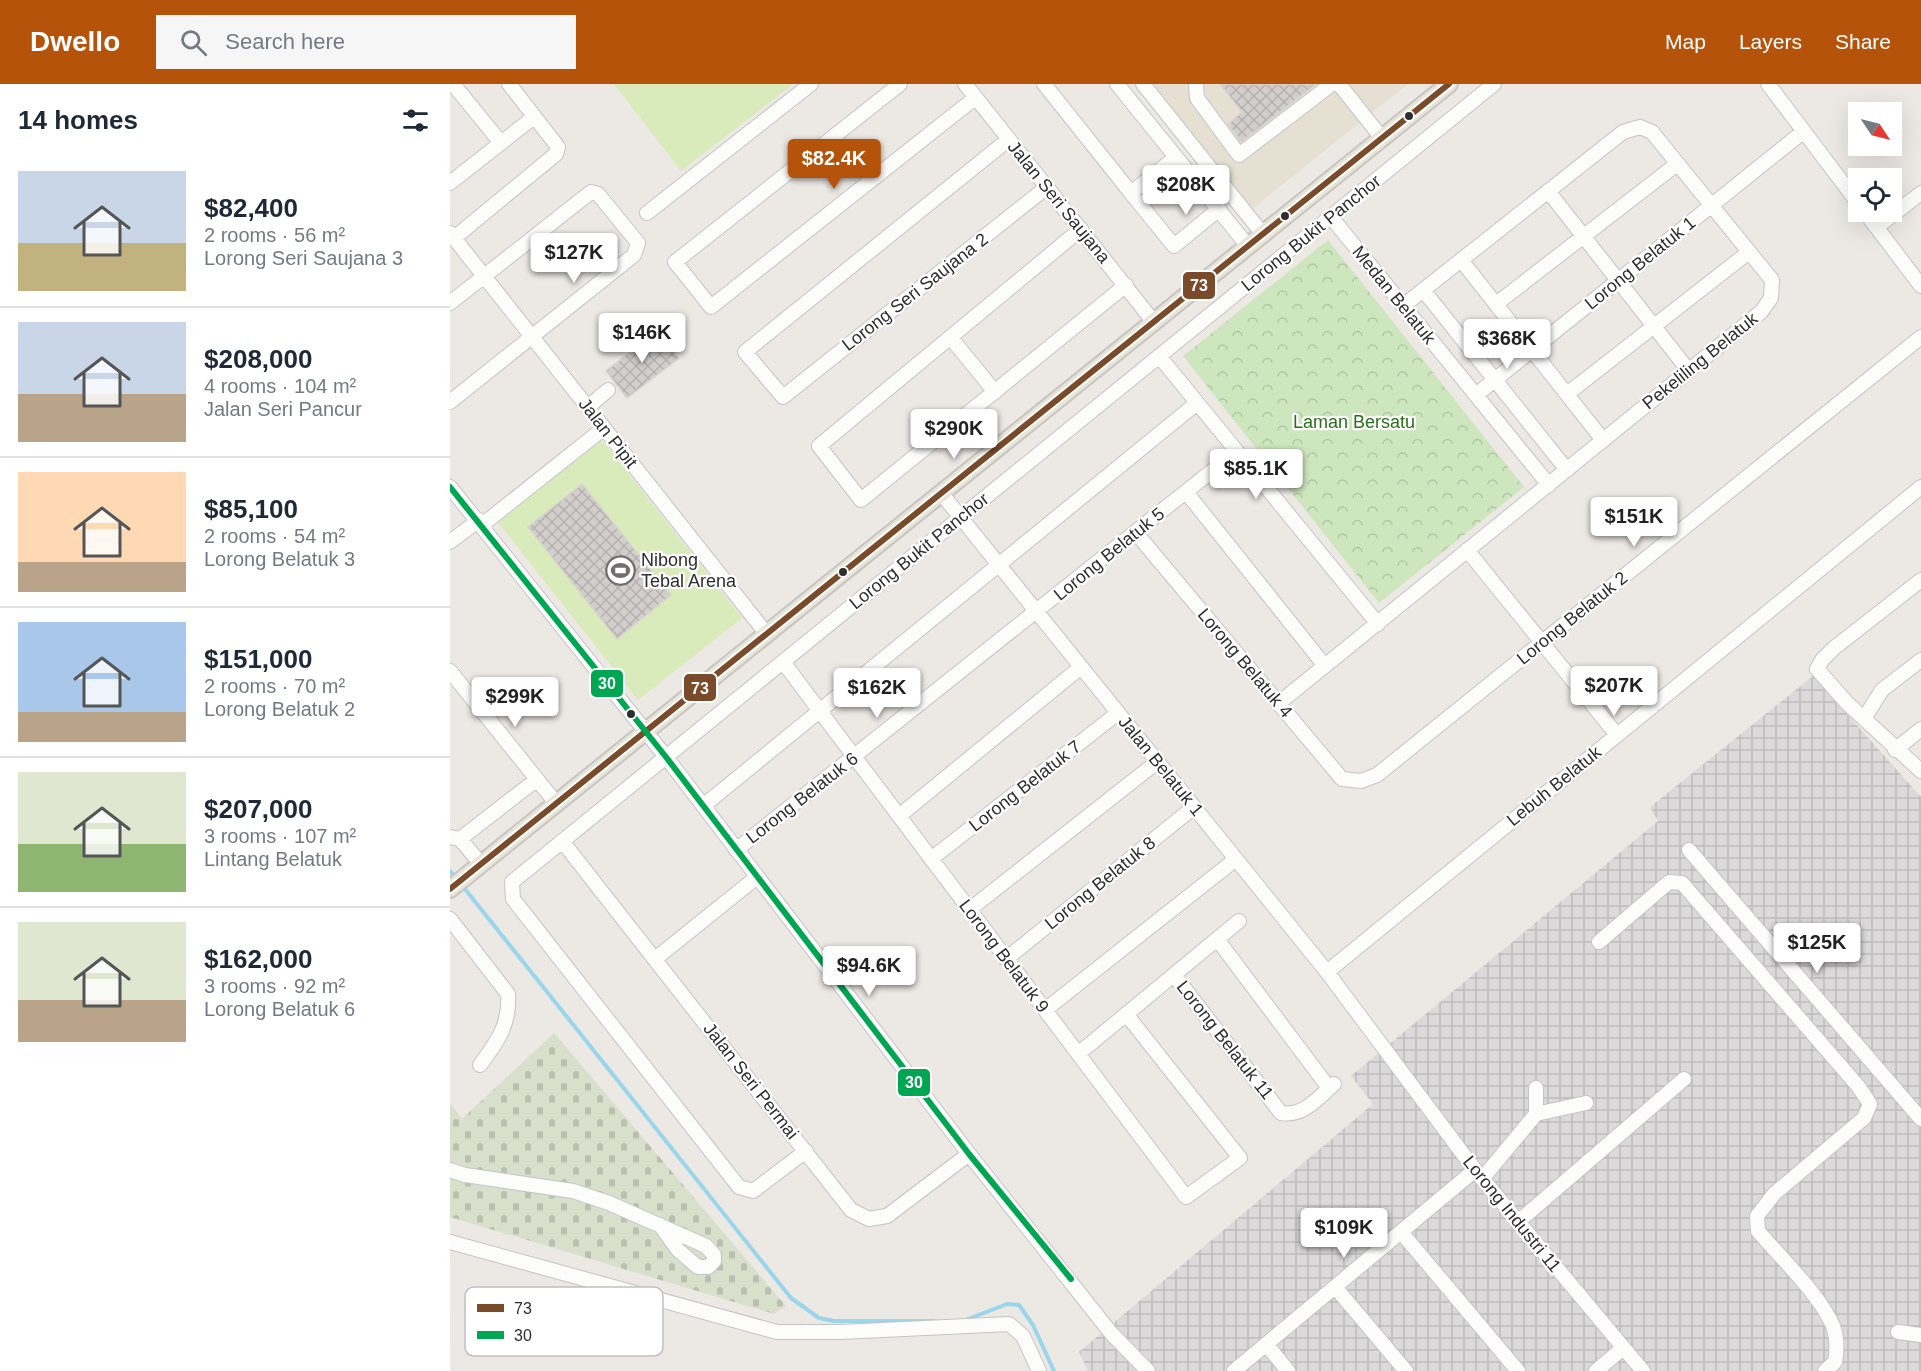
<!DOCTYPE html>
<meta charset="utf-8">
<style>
:root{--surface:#fff;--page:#f6f6f7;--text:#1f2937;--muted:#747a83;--line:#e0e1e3;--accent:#b45309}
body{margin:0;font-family:Helvetica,sans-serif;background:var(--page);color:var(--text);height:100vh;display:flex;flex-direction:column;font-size:22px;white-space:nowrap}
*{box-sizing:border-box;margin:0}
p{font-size:20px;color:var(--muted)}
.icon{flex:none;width:33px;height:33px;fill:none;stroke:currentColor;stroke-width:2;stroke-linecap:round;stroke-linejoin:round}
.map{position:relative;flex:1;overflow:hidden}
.sheet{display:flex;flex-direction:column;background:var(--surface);width:450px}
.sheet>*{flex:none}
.needle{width:39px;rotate:125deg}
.fabs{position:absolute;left:1398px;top:18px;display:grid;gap:12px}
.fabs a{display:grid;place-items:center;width:54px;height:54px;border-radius:0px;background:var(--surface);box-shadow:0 6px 24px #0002;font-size:30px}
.price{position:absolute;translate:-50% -51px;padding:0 14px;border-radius:6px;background:#fff;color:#222;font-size:20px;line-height:39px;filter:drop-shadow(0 2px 3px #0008)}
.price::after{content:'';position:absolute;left:50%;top:36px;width:18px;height:14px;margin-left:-9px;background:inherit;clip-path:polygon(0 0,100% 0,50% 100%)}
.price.on{background:var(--accent);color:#fff}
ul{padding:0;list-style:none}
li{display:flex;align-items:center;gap:18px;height:150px;padding:0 18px}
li+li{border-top:2px solid var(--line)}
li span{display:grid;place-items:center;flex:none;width:168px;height:120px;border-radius:0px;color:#555}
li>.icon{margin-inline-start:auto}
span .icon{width:72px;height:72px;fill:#fffc;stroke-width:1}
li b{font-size:26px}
h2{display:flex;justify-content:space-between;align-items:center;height:72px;padding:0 18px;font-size:26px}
header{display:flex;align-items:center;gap:36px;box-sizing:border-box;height:84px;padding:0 30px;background:var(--accent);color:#fff}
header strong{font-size:28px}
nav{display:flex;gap:33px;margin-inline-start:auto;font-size:21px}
.search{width:420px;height:54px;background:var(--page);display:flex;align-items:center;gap:15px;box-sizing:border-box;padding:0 21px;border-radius:0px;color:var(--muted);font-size:22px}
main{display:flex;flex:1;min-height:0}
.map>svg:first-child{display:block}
</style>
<header>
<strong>Dwello</strong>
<div class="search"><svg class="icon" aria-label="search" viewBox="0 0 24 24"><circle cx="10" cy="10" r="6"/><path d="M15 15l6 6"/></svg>Search here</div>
<nav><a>Map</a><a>Layers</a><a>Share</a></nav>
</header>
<main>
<section class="sheet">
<h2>14 homes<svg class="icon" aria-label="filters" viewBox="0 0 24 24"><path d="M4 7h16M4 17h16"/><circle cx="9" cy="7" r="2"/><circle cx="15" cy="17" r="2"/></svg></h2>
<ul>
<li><span style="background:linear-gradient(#c9d6e8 60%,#c2b280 0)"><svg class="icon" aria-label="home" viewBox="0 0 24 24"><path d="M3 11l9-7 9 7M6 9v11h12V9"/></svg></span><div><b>$82,400</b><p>2 rooms · 56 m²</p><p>Lorong Seri Saujana 3</p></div></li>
<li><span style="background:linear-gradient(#c9d6e8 60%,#b9a48a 0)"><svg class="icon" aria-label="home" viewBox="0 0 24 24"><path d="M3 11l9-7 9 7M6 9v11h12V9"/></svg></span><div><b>$208,000</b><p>4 rooms · 104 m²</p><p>Jalan Seri Pancur</p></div></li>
<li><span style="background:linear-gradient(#ffd9b3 75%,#b9a48a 0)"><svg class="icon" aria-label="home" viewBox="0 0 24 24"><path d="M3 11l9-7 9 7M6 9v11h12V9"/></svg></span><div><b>$85,100</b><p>2 rooms · 54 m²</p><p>Lorong Belatuk 3</p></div></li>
<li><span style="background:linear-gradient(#a9c7e8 75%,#b9a48a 0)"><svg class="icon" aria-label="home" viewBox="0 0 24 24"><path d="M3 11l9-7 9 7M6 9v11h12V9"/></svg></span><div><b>$151,000</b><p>2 rooms · 70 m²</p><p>Lorong Belatuk 2</p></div></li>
<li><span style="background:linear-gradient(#dfe7d0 60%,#8fb573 0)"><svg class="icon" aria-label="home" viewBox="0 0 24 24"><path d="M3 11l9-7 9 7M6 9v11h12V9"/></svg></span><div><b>$207,000</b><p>3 rooms · 107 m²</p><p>Lintang Belatuk</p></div></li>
<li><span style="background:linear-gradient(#dfe7d0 65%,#b9a48a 0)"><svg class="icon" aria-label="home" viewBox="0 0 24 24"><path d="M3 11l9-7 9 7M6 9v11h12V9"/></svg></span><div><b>$162,000</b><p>3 rooms · 92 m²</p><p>Lorong Belatuk 6</p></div></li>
</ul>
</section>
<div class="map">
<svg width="1471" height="1287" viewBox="0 0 1471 1287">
<defs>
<pattern id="industrial-grid" width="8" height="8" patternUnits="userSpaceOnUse" patternTransform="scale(1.5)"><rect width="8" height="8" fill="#dcd9db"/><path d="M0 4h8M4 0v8" fill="none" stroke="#bdbbbc"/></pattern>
<pattern id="forest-crowns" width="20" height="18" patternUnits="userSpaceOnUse" patternTransform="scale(1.5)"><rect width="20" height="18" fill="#cee6be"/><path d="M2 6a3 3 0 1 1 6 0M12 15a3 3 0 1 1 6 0" fill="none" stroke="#b1c6a4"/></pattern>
<pattern id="cemetery-stones" width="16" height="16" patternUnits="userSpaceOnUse" patternTransform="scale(1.5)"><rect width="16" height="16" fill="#d8e0cc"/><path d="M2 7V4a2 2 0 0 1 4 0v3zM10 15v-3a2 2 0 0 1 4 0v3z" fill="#bac0b0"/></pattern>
<pattern id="building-cross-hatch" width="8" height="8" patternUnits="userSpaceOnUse" patternTransform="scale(1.5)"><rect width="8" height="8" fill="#d1cecb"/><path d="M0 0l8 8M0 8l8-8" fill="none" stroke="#b4b1af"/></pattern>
</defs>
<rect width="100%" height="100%" fill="#ece8e4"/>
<!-- industrial -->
<path fill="url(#industrial-grid)" d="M1363 592 1471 713V1287H638L629 1268 923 1020 901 992 1208 737 1200 723Z"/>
<!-- education -->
<path fill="#e6e0d3" d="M703 0H958L802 125Z"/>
<!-- forest -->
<path fill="url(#forest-crowns)" d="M878 156 1074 403 929 519 733 272Z"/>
<!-- cemetery -->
<path fill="url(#cemetery-stones)" d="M104 949 336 1222 324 1230 0 1133V1019L12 1035Z"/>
<!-- pitch -->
<path fill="#d9eabb" d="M164 0H343L231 87Z
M152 356 292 534 188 616 48 438Z"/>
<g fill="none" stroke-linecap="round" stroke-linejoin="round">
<!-- stream -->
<path stroke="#99d6ec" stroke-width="4" d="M0 787 6 794
M11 800 341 1214 369 1234 384 1237H484
M513 1237 557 1220 569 1221 583 1241 604 1287"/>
</g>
<!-- building -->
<path fill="url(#building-cross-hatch)" stroke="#d7d4d0" stroke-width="1.5" d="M770 0H866L791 58 778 40 792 28Z
M208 247 229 274 177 314 156 287Z
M132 400 221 511 167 555 78 443Z"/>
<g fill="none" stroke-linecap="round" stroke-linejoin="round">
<defs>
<path id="minor" d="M3 0 51 59
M450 0 225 178 261 223 525 14
M515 0 703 237
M594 0 681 109
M667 0 797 161
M693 0 812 149
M746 0 747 14 789 71 882 0
M889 0 931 53
M1318 0 1408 119
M559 55 295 268 333 313 597 103
M726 73 681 109 724 162 769 125
M0 99 84 33
M1098 107 1239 287
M1415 128 1471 202
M197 129 361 0
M881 133 1099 401
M1427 143 1471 109
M631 145 369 362 411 416 676 201
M0 149 316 549
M4 154 106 70 108 63 59 0
M1011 176 1153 356
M973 206 1117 386
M0 219 141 108 148 110 188 159 184 171 0 318
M1046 220 1227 80
M501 254 545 308
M709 272 928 540
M1117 310 1299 168
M1026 311 1354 47
M138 323 158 306
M0 403 216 673 519 1070 661 1249 698 1287
M736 408 875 582
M491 409 877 888 1025 1086 1193 1287
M32 441 154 344
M686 449 892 695 911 697 927 691 1471 253
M0 458 29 436
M1017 466 1167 651
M1471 496 1384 564 1372 576 1367 585 1397 619 1471 687
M333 578 736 1113 790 1074 676 930
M0 587 106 719
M829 619 1311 228 1321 214 1322 196 1202 48 1190 43 1173 48 953 222
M1415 633 1432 606 1471 576
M1445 666 1471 645
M253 722 747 319
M449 732 631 583
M0 753 10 755 86 696
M10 755 31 780
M112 757 401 1126 419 1135 437 1132 519 1070
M286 766 787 367
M1239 766 1471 1035
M481 775 668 629
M519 826 707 678
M0 835 58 910C60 940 48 957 30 981
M767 855 879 1004
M1149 858 1219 798 1232 799 1408 1002 1420 1020 1414 1034 1324 1110 1307 1132 1308 1147C1329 1172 1371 1212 1383 1242 1387 1253 1387 1267 1385 1278L1375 1287
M205 875 307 793
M556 875 744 723
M877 888 1471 403
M724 891 831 1029C853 1033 868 1014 884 1000
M595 926 786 775
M628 970 789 837
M1086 1004V1030
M356 1067 303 1107 289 1103 63 815 62 798 1044 0
M0 1086 15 1091 123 1107 159 1119 256 1162 264 1171V1177L258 1183H248L228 1166 210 1141
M1032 1095 1086 1030 1136 1019
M1068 1138 1234 995
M951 1148 1068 1287
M0 1158 327 1248H391L559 1240 573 1252 589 1287
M885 1203 956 1287
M1448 1248 1471 1251
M816 1260 838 1287
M784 1287 1025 1086
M1146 1287 1173 1264"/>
<path id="major" d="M0 805 999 0"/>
</defs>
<!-- minor casing -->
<use href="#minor" stroke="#c5c4c5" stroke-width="16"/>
<!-- major casing -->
<use href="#major" stroke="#c6c5c4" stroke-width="20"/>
<!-- minor -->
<use href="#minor" stroke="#fcfcfb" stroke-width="14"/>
<!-- major -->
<use href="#major" stroke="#e8e4d6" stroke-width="16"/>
<defs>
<path id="bus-1" d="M0 805 999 0"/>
<path id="bus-2" d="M0 403 216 673 519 1070 621 1195"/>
</defs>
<!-- bus-1 casing -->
<use href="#bus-1" stroke="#fff" stroke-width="10"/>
<!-- bus-2 casing -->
<use href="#bus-2" stroke="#fff" stroke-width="10"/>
<!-- bus-1 -->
<use href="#bus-1" stroke="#7a4b2a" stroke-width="6"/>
<!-- bus-2 -->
<use href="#bus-2" stroke="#00a651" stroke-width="6"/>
</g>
<!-- icons -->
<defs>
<symbol id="stadium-ring" viewBox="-11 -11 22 22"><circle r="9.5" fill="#fff" stroke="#706f6e" stroke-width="1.5"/><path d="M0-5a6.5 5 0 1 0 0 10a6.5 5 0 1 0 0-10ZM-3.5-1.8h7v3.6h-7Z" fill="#706f6e"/></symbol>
</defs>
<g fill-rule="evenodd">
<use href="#stadium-ring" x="154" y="470" width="33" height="33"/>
</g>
<!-- markers -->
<g fill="#2e2e2e" stroke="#fff" stroke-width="2">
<circle cx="959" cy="32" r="5"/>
<circle cx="835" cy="132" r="5"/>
<circle cx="393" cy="488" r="5"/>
<circle cx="181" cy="630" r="5"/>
</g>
<g text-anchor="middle" stroke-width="4.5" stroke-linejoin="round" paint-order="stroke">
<!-- street labels -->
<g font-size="18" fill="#2e2e2e" stroke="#fff">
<text transform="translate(609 118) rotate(51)" y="6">Jalan Seri Saujana</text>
<text transform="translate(861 149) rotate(-39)" y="6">Lorong Bukit Panchor</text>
<text transform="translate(1190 179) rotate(-39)" y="6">Lorong Belatuk 1</text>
<text transform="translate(465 208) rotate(-38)" y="6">Lorong Seri Saujana 2</text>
<text transform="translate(944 211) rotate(51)" y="6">Medan Belatuk</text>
<text transform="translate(1250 277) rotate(-39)" y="6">Pekeliling Belatuk</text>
<text transform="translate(158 349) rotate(52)" y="6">Jalan Pipit</text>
<text transform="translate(469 467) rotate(-39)" y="6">Lorong Bukit Panchor</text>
<text transform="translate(659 470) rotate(-39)" y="6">Lorong Belatuk 5</text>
<text transform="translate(1122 534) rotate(-39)" y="6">Lorong Belatuk 2</text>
<text transform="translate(795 579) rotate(50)" y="6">Lorong Belatuk 4</text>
<text transform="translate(711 682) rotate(51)" y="6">Jalan Belatuk 1</text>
<text transform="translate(575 702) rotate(-38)" y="6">Lorong Belatuk 7</text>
<text transform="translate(1104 702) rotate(-39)" y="6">Lebuh Belatuk</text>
<text transform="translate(352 714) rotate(-38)" y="6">Lorong Belatuk 6</text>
<text transform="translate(650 799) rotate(-39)" y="6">Lorong Belatuk 8</text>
<text transform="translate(554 872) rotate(53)" y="6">Lorong Belatuk 9</text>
<text transform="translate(775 956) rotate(52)" y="6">Lorong Belatuk 11</text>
<text transform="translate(301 997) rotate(52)" y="6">Jalan Seri Permai</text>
<text transform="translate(1062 1130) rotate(51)" y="6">Lorong Industri 11</text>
</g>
<!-- park labels -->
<g font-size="18" fill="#2c6e1b" stroke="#fff">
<text x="904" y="344">Laman Bersatu</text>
</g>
<!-- poi labels -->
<g font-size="18" fill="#2e2e2e" stroke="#fff" text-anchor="start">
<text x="191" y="482">Nibong<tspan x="191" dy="21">Tebal Arena</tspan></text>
</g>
</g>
<!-- legend -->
<rect x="15" y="1203" width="198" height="69" rx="9" fill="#fff" stroke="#c0c0c0" stroke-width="1.5"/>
<rect x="27" y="1220" width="27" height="8" fill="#7a4b2a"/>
<rect x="27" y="1247" width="27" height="8" fill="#00a651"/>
<g font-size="16" fill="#2e2e2e">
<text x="64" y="1230">73</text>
<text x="64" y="1257">30</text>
</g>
<g stroke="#fff" stroke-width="2">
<rect x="732" y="187" width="34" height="29" rx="6" fill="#7a4b2a"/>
<rect x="140" y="585" width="34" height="29" rx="6" fill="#00a651"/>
<rect x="233" y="589" width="34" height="29" rx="6" fill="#7a4b2a"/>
<rect x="447" y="984" width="34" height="29" rx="6" fill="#00a651"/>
</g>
<g font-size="16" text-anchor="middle" font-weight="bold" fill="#fff">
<text x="749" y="207">73</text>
<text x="157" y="605">30</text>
<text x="250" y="610">73</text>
<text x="464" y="1004">30</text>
</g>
</svg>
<div class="fabs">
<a><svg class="needle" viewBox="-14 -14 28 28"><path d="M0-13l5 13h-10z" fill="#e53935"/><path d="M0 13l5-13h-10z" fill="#747a83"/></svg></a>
<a><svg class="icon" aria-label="locate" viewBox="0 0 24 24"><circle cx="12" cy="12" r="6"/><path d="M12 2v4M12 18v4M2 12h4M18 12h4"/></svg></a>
</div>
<b class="price on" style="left:384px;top:106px">$82.4K</b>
<b class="price" style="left:736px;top:132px">$208K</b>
<b class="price" style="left:124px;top:200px">$127K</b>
<b class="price" style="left:192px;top:280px">$146K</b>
<b class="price" style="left:1057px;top:286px">$368K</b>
<b class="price" style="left:504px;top:376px">$290K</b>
<b class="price" style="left:806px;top:416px">$85.1K</b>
<b class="price" style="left:1184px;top:464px">$151K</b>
<b class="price" style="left:1164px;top:633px">$207K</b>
<b class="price" style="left:427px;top:635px">$162K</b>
<b class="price" style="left:65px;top:644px">$299K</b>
<b class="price" style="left:1367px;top:890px">$125K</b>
<b class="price" style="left:419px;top:913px">$94.6K</b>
<b class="price" style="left:894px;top:1175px">$109K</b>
</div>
</main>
